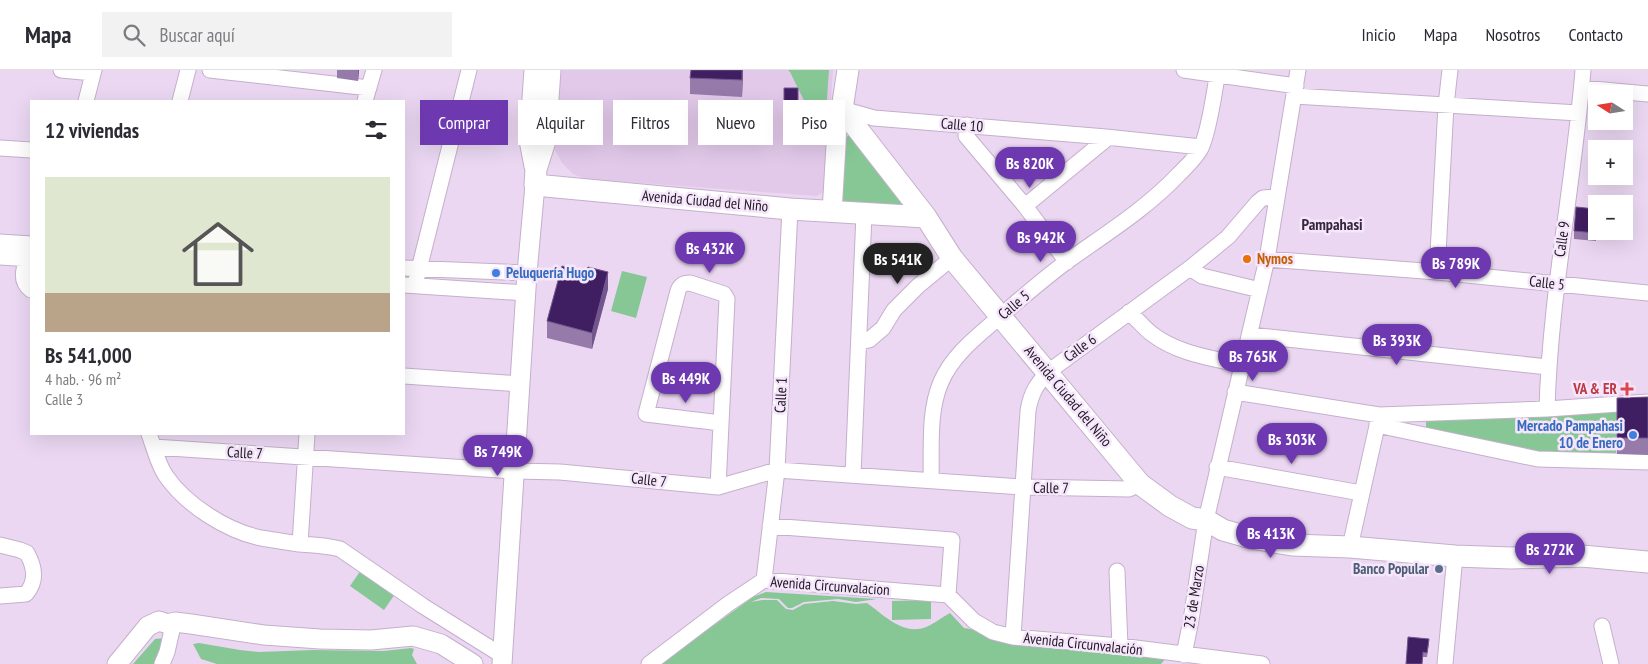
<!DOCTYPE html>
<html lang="es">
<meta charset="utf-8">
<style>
:root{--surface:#fff;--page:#f2f2f3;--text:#2b2b33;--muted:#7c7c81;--line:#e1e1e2;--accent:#6e39b0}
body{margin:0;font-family:"PT Sans Narrow",sans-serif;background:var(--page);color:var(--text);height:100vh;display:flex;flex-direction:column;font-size:19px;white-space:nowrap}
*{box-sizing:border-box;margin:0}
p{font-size:16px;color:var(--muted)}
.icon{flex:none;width:28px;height:28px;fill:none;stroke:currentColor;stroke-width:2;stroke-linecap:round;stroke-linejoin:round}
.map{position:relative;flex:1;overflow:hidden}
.panel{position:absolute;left:30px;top:30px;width:375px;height:335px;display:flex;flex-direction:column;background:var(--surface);border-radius:0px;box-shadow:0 5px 20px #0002}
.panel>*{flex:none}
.banner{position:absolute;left:420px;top:30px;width:475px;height:45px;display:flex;gap:10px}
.needle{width:32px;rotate:282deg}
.buttons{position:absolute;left:1588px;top:15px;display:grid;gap:10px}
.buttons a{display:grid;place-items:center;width:45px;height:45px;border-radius:0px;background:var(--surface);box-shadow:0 5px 20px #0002;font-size:25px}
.price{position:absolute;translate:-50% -42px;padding:0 11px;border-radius:18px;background:var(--accent);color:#fff;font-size:16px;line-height:32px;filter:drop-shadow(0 1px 2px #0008)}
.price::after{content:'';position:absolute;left:50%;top:30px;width:15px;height:11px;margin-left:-8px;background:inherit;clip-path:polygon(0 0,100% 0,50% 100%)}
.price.active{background:#222;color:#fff}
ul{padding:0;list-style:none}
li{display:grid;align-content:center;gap:10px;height:265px;padding:0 15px}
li+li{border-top:1px solid var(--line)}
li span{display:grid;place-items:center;height:155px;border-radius:0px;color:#555}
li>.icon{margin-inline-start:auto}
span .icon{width:90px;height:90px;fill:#fffc;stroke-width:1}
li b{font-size:21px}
h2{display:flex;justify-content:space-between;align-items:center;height:60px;padding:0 15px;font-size:21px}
.chip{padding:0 18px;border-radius:0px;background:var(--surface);box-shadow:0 5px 20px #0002;font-size:18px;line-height:45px}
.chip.active{background:var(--accent);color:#fff}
header{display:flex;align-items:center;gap:30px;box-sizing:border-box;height:70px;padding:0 25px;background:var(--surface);border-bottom:1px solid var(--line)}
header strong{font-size:24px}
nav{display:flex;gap:28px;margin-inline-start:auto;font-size:18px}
.search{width:350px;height:45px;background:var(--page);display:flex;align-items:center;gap:12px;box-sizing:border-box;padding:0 18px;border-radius:0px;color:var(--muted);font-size:19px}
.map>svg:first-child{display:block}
</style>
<header>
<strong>Mapa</strong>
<div class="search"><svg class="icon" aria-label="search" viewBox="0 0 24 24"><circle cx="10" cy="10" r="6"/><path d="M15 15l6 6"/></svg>Buscar aquí</div>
<nav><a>Inicio</a><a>Mapa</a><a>Nosotros</a><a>Contacto</a></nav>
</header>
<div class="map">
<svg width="1648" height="594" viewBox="0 0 1648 594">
<rect width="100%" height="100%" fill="#ebd7f2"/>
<!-- built -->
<path fill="#e2c9ea" d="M561 0H833L825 121 817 126 586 109 573 104 562 93 555 80Z"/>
<!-- green -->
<path fill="#86c795" d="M788 0H829L824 71 790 2Z
M849 66 901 133 899 136 842 132 839 128 844 67Z
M622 201 647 207 636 248 611 241Z
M1617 341 1616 386 1532 384 1426 361V350Z
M361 500 395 524 384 540 350 516Z
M766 522 877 529 856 532 838 529 804 532 792 538H788L779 529 761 528 751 532 762 530H777L786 539 793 540 804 534 833 531 856 534 867 533C884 545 903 566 926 557 934 554 942 547 950 543L964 558 1054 574 1166 588 1161 594H660L753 527Z
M931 530V549L892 550V531Z
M165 568 157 594H133L155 569Z
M199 573 240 580 259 582 313 580 384 581 411 578 414 579 412 585 417 594H217L201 589 193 574Z"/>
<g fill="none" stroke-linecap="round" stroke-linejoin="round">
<defs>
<path id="minor" d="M61 0 93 3
M210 0 369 18
M1184 0 1296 16
M1582 18 1648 24
M1294 26 1579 43
M86 31 94 0
M180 31 188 0
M365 31 374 0
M842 39 874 48 1106 67 1201 77
M967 55 966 66 1025 136 1067 192
M0 78 31 80
M1025 136 1104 71 1106 67
M0 172 31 174
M31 183C24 196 18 210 31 220
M0 187 31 189
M1267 189 1437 202 1648 223
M404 198 527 203
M1190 198 1202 206 1260 220
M1437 202 1446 35 1450 0
M404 215 526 223
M415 215 469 0
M1129 242C1137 249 1144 258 1152 264 1178 284 1212 288 1242 295
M1250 265 1548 297
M859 272 869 270 883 258 894 240 918 216 952 188
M404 306 521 314
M1235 322 1379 345 1547 339 1648 332
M1547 339C1550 225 1574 113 1583 0
M1377 355 1538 389 1648 392
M149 364C154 377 158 395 166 406 186 435 227 461 261 468 273 470 286 472 299 474 314 475 325 475 340 479L423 536 503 586
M154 377 515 401 560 402 718 417 777 400 1023 417 1129 419 1140 414
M1217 397 1361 423
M853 404 864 144
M931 410C932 378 928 342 941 312 952 286 975 268 996 250 1019 230 1044 208 1069 190 1107 163 1147 138 1179 104 1187 96 1196 88 1201 78 1209 61 1215 20 1218 0
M718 417 727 229 724 224 690 213C683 213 680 215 678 221L646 344 721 353
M770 456 952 470 948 525
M300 474 307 364
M0 475 20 480 27 483C35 498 37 511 26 524L0 526
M1350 477 1379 347
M1117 501 1120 576
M764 510 777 400 790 139
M948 525 974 551 993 562 1013 567 1120 576 1262 594
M1602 556 1611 594
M1013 567 1028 341C1031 323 1036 315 1048 302L1190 198 1228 167 1258 132 1263 128 1277 127
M1184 585 1191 550 1206 450 1267 189 1298 0
M162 594 167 582 172 560 168 554
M649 594 728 534 764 510 948 525
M1445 594 1455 486"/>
<path id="tertiary" d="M832 142 837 59 842 39
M117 594 148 556 159 551 168 554 175 552 191 554 264 565 320 569 371 570 413 566 441 574 473 594
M502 594 527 203 535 115"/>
<path id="secondary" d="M535 0 530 70 535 96
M550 0 545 71 536 99 535 115 790 139 926 147 952 188 1140 414 1170 436 1192 448 1206 450 1223 460 1251 468 1292 475 1350 477 1455 486 1511 488 1582 486 1648 492
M848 0 842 39 926 147"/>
</defs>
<!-- minor casing -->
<use href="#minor" stroke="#c4b0ca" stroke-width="17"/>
<!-- tertiary casing -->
<use href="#tertiary" stroke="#c4b0ca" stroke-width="21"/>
<!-- secondary casing -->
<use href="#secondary" stroke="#c4b0ca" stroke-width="23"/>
<!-- minor -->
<use href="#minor" stroke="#fff" stroke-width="15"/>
<!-- tertiary -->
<use href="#tertiary" stroke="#fff" stroke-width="19"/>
<!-- secondary -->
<use href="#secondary" stroke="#fff" stroke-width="21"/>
</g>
<!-- wall -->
<path fill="#967aaa" d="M337 0H359L358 11 337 8Z
M743 0 742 27 690 24V8Z
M784 18H798V50H784Z
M1596 139V171L1574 169V161Z
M608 219 592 279 547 268V251Z
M1648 327V385L1617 384V328Z
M1408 567 1429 573 1427 587H1423Z"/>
<!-- shaded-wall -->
<path fill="#73568d" d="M358 0H359L358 11Z
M742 0H743L742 27Z
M608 202V219L592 279V263Z"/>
<!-- building -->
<path fill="#401e62" stroke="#73568d" d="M691 0H742V10L690 8Z
M784 18H798V42H784Z
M1576 137 1596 139V163L1574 161Z
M562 196 586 202 588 197 608 202 592 263 547 251Z
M1648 327V368H1617V328Z
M1408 567 1429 569 1427 583 1423 582 1422 594H1406Z"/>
<!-- markers -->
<circle fill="#e8710a" stroke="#f6e6fc" stroke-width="2" cx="1247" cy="189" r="5"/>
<g fill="#3f7fe0" stroke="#f6e6fc" stroke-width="2">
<circle cx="496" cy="203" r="5"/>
<circle cx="1633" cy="365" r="5"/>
</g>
<path fill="#e0444e" stroke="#f6e6fc" stroke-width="2" d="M1624.5 311.5h5v5h5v5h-5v5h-5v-5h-5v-5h5z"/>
<circle fill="#5c6f8a" stroke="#f6e6fc" stroke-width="2" cx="1439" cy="499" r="5"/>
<g text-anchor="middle" stroke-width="5" stroke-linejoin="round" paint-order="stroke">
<!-- street labels -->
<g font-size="15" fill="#1f1721" stroke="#f6e6fc">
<text transform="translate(962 55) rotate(5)" y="5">Calle 10</text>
<text transform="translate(705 131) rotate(5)" y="5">Avenida Ciudad del Niño</text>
<text transform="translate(1562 169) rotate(-82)" y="5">Calle 9</text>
<text transform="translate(1547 213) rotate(6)" y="5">Calle 5</text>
<text transform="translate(1014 235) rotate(-40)" y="5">Calle 5</text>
<text transform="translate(1080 278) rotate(-36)" y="5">Calle 6</text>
<text transform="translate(781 325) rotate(-87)" y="5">Calle 1</text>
<text transform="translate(1068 326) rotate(50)" y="5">Avenida Ciudad del Niño</text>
<text transform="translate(245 383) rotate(3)" y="5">Calle 7</text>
<text transform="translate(649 410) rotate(6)" y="5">Calle 7</text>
<text transform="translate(1051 418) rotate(1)" y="5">Calle 7</text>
<text transform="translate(830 516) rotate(4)" y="5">Avenida Circunvalacion</text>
<text transform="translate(1194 527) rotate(-81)" y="5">23 de Marzo</text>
<text transform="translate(1083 574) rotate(6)" y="5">Avenida Circunvalación</text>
</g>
<!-- food labels -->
<g font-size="15" font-weight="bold" fill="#c56008" stroke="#f6e6fc" text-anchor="start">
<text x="1257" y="194">Nymos</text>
</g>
<!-- shop labels -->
<g font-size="15" font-weight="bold" fill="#366cbe" stroke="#f6e6fc" text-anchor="start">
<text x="506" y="208">Peluquería Hugo</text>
<text x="1623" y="361" text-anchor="end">Mercado Pampahasi<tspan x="1623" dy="17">10 de Enero</tspan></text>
</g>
<!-- health labels -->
<g font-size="15" font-weight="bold" fill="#be3a42" stroke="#f6e6fc" text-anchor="end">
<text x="1617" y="324">VA &amp; ER</text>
</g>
<!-- service labels -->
<g font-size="15" font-weight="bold" fill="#4e5e75" stroke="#f6e6fc" text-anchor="end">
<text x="1429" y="504">Banco Popular</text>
</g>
<!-- neighbourhood labels -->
<g font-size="16" font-weight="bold" fill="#38283d" stroke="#f6e6fc">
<text x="1332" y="160">Pampahasi</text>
</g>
</g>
</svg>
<div class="buttons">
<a><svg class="needle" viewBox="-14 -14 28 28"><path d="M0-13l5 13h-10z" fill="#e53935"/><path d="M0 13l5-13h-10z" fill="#7c7c81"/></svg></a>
<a>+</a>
<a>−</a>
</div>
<b class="price" style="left:1030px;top:119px">Bs 820K</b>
<b class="price" style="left:1041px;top:193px">Bs 942K</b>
<b class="price" style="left:710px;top:204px">Bs 432K</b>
<b class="price active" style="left:898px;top:215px">Bs 541K</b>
<b class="price" style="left:1456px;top:219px">Bs 789K</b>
<b class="price" style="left:1397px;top:296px">Bs 393K</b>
<b class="price" style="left:1253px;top:312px">Bs 765K</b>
<b class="price" style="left:686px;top:334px">Bs 449K</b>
<b class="price" style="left:1292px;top:395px">Bs 303K</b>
<b class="price" style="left:498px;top:407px">Bs 749K</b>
<b class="price" style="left:1271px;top:489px">Bs 413K</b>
<b class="price" style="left:1550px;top:505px">Bs 272K</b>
<div class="banner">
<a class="chip active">Comprar</a>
<a class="chip">Alquilar</a>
<a class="chip">Filtros</a>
<a class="chip">Nuevo</a>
<a class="chip">Piso</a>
</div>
<section class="panel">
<h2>12 viviendas<svg class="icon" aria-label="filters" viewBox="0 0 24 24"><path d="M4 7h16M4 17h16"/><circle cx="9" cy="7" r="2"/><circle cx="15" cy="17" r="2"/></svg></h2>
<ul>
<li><span style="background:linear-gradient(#dfe7d0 75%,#b9a48a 0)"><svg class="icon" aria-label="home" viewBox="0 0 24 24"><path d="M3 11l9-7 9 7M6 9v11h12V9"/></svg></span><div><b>Bs 541,000</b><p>4 hab. · 96 m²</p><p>Calle 3</p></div></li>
</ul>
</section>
</div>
